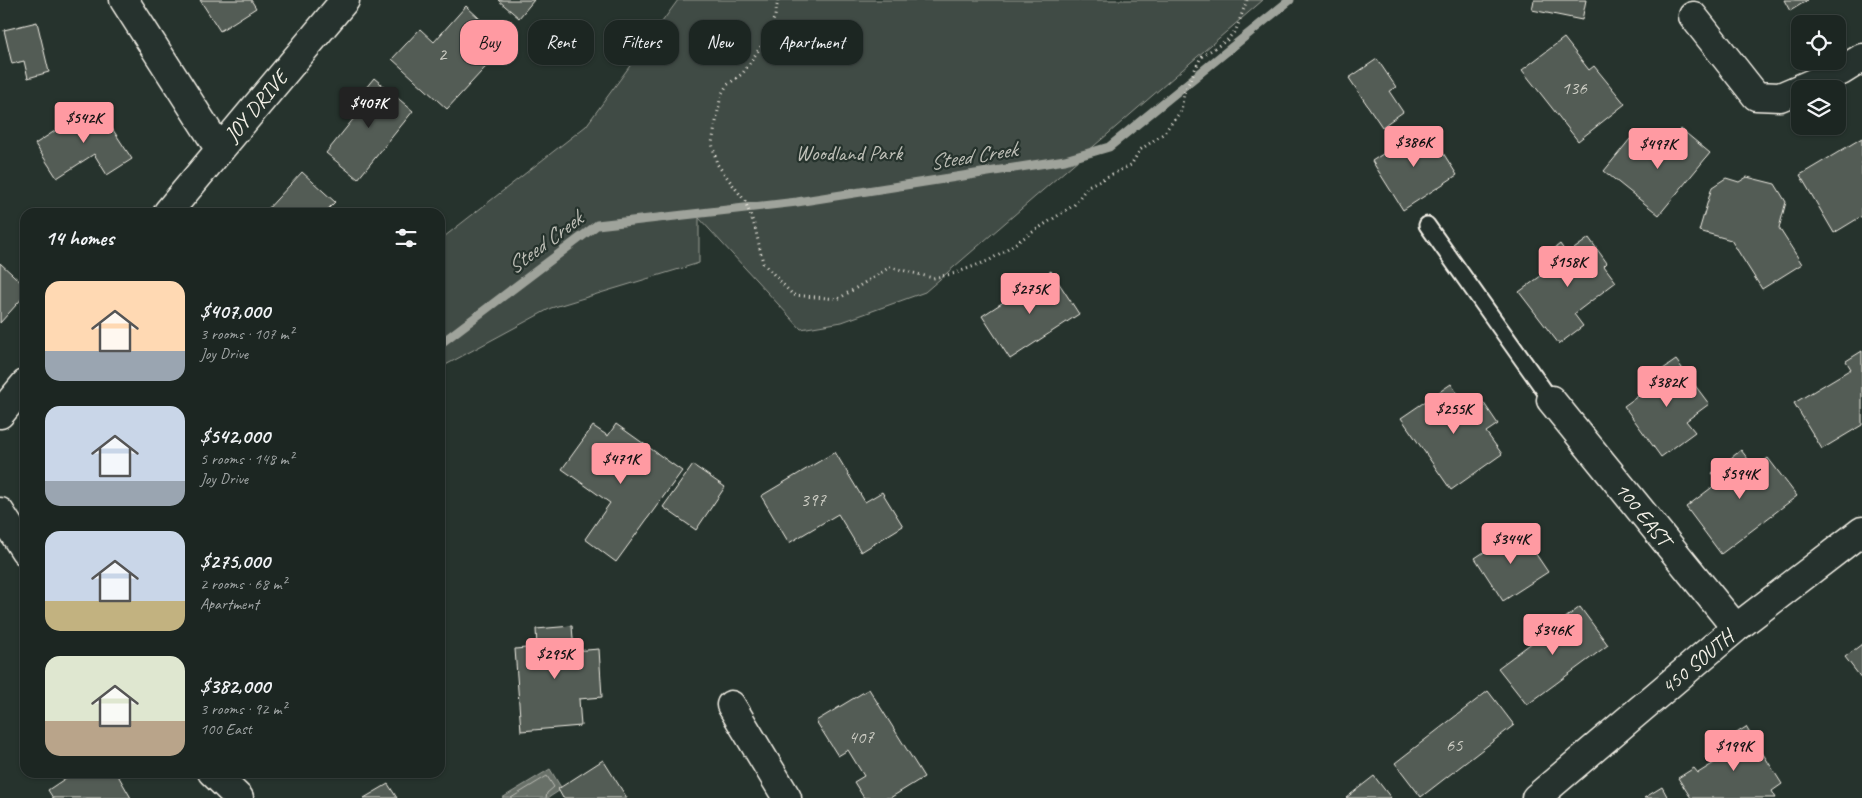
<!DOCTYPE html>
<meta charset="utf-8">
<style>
:root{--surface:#1c2622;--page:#29322f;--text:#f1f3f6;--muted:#a0a5a5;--line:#3a4340;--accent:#ff9aa2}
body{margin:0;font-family:Caveat,sans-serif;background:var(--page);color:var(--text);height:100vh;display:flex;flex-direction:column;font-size:19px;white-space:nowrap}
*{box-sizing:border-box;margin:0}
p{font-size:16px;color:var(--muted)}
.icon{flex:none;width:28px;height:28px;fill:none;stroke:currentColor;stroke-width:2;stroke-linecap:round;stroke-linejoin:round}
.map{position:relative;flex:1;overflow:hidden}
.details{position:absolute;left:20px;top:208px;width:425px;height:570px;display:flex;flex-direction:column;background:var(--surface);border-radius:15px;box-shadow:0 1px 4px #0004,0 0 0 1px var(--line)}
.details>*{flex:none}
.banner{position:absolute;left:460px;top:20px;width:475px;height:45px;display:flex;gap:10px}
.buttons{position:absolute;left:1791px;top:15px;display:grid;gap:10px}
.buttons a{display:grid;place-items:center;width:55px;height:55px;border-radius:10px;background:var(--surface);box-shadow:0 1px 4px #0004,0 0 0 1px var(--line);font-size:25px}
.price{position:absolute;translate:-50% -42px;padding:0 11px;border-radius:5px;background:var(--accent);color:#111;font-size:16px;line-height:32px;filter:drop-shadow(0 1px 2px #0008)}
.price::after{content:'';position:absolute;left:50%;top:30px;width:15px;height:11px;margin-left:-8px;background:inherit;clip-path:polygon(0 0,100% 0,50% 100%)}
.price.selected{background:#222;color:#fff}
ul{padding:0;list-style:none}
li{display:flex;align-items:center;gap:15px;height:125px;padding:0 25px}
li span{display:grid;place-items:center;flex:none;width:140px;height:100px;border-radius:15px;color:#555}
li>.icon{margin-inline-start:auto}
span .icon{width:60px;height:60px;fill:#fffc;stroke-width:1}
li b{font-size:21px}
h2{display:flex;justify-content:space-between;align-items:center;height:60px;padding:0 25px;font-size:21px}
.pill{padding:0 18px;border-radius:15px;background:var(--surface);box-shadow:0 1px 4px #0004,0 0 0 1px var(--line);font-size:18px;line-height:45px}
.pill.selected{background:var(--accent);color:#111}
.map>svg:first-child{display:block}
</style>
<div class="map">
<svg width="1862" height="798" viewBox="0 0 1862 798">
<rect width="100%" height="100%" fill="#26332d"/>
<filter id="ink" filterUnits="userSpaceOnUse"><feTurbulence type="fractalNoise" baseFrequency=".02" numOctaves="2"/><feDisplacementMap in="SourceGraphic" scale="10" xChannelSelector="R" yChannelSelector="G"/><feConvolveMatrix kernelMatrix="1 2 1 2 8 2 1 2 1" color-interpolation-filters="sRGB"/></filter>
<g filter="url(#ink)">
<!-- green -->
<path fill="#414b45" stroke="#9a9e96" d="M678 0H1263L925 292 842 322 801 329 699 218V263L551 308 440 368V240L586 126Z"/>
<!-- water -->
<path fill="#676f68" stroke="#9fa39b" d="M550 769 562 789 548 798H502Z"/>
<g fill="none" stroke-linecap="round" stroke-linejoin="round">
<!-- shore -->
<path stroke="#bcbdb5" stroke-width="1" d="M511 798 547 776 554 787 547 793 546 798"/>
<!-- stream -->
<path stroke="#9fa39b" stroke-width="9" d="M440 344 597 225 797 202 1065 160 1109 147 1290 0"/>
</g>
<!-- building -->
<path fill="#525c55" stroke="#f4f1e8" d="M200 0H251L256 8 220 31Z
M498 0H534L519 18Z
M1534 0H1586L1582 20 1532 10Z
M1784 0H1808L1790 11Z
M466 6 493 31 479 47 493 59 447 109 392 59 420 29 434 42Z
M37 22 49 72 28 78 24 61 12 64 4 30Z
M1564 38 1589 70 1594 66 1625 104 1578 141 1522 70Z
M1377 59 1396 87 1389 91 1403 112 1382 127 1349 78Z
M374 78 413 111 358 179 326 153 359 112 351 106Z
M96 104 132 159 107 175 94 154 57 178 35 144Z
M1426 126 1457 175 1403 210 1372 161Z
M1681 129 1710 153 1659 215 1604 171 1630 139 1656 160Z
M1862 138V216L1834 233 1800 175Z
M302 172 335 202 325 212H265Z
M1747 177 1775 184 1786 202 1779 228 1802 264 1762 289 1731 240 1699 231 1712 187 1726 178 1739 182Z
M1589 238 1607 263 1604 266 1616 282 1574 314 1583 326 1559 344 1519 292 1553 267 1545 256 1560 244 1567 254Z
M0 263 25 286V295L0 323Z
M1051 271 1079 314 1010 359 982 316Z
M1862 351V425L1822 449 1794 403 1851 369 1846 361Z
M1676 360 1709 404 1686 421 1695 432 1661 457 1624 406 1655 384 1650 378Z
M1451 384 1465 405 1479 396 1498 424 1486 432 1502 454 1451 490 1401 418Z
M616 424 682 471 616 562 585 539 610 503 562 469 593 426 608 436Z
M1741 450 1755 468 1768 458 1797 496 1721 554 1686 507 1719 482 1712 473Z
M835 452 865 502 882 492 903 526 861 552 838 514 789 543 761 496Z
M693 465 725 487 696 530 663 507Z
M1519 529 1548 572 1503 601 1475 558Z
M1580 607 1608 645 1527 705 1498 668Z
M572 626 574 651 599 649 602 697 579 699 581 726 521 731 515 649 537 647 536 629Z
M1862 644V679L1845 657Z
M869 689 924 777 890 798H864L854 782 864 776 848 750 838 756 816 721Z
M1488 691 1514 725 1421 797 1395 763Z
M1746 727 1782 784 1772 791 1776 798H1691L1678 778 1694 768 1698 773 1714 763 1707 752Z
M603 760 627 798H563L558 789Z
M75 772H116L131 798H53L48 790Z
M1374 776 1391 798H1346Z
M388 784 397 798H364Z
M1662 787 1668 798H1644Z"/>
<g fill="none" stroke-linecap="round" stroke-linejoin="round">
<defs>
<path id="service" d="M1427 225 1551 400"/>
<path id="minor" d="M124 0 220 150
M1693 16 1756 96 1780 97 1841 71 1862 58
M168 212 345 0
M1551 400 1736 628
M0 414 25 384
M0 512 25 551
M731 705 787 798
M212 772 239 798
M1536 798 1736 628 1862 531"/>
</defs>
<!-- service casing -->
<use href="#service" stroke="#f4f1e8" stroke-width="19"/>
<!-- minor casing -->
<use href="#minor" stroke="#f4f1e8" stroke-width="31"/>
<!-- path -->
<path stroke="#f4f1e8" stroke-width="3" stroke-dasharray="1 4" stroke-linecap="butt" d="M778 0 775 16 764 42 743 73 727 85 721 95 712 143 717 164 745 201 755 227 763 263 793 295 838 299 890 267 933 278 956 273 990 260 1074 205 1088 186 1131 165 1140 150 1163 134 1181 111 1184 93 1201 57 1227 40 1236 30 1247 0"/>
<!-- service -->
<use href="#service" stroke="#26332d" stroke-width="15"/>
<!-- minor -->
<use href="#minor" stroke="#26332d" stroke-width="28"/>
</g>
</g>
<g text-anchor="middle" stroke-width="4.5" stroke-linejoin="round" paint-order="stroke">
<!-- number labels -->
<g font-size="19" fill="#ccccc3">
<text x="442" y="60">2</text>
<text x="1574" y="94">136</text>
<text x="813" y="506">397</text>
<text x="861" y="743">407</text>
<text x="1454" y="751">65</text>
</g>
<!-- street labels -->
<g font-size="21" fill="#f4f1e8" stroke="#26332d">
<text transform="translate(256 106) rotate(-50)" y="7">JOY DRIVE</text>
<text transform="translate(1643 514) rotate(51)" y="7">100 EAST</text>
<text transform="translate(1697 662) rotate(-40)" y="7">450 SOUTH</text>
</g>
<!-- park labels -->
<g font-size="21" fill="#bebfb7" stroke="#26332d">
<text x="849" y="160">Woodland Park</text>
</g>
<!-- water labels -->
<g font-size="22" font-style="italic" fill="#bcbdb5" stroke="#26332d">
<text transform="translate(973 155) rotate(-9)" y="8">Steed Creek</text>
<text transform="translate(544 242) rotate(-37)" y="8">Steed Creek</text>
</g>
</g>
</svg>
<div class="buttons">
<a><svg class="icon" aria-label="locate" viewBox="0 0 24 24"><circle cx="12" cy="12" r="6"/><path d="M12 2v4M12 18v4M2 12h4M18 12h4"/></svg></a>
<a><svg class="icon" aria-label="layers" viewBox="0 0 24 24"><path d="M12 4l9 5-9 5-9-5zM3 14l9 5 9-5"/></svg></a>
</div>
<b class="price selected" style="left:369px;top:129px">$407K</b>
<b class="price" style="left:84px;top:144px">$542K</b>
<b class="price" style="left:1414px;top:168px">$386K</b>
<b class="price" style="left:1658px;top:170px">$497K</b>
<b class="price" style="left:1568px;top:288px">$158K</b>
<b class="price" style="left:1030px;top:315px">$275K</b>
<b class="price" style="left:1667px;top:408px">$382K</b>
<b class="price" style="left:1454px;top:435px">$255K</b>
<b class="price" style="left:621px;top:485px">$471K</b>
<b class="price" style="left:1740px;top:500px">$594K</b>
<b class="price" style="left:1511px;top:565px">$344K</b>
<b class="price" style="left:1553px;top:656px">$346K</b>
<b class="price" style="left:555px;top:680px">$295K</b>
<b class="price" style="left:1734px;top:772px">$199K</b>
<div class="banner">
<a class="pill selected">Buy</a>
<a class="pill">Rent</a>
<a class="pill">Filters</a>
<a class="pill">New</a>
<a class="pill">Apartment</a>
</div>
<section class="details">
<h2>14 homes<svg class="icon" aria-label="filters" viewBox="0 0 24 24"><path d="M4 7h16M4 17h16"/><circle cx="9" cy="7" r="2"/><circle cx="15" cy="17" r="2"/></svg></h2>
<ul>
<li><span style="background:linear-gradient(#ffd9b3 70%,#9aa5b1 0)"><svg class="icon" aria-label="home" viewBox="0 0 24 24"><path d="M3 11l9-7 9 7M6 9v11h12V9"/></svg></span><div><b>$407,000</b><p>3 rooms · 107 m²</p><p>Joy Drive</p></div></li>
<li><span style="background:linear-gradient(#c9d6e8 75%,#9aa5b1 0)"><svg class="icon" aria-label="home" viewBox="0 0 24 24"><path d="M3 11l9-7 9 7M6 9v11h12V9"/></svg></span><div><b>$542,000</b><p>5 rooms · 148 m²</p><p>Joy Drive</p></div></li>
<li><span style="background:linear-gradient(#c9d6e8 70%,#c2b280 0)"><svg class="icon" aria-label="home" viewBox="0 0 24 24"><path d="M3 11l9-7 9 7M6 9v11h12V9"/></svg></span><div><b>$275,000</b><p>2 rooms · 68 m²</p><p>Apartment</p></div></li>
<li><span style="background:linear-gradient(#dfe7d0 65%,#b9a48a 0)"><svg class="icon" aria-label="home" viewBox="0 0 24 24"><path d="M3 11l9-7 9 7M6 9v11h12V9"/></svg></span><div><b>$382,000</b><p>3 rooms · 92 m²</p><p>100 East</p></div></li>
</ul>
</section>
</div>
